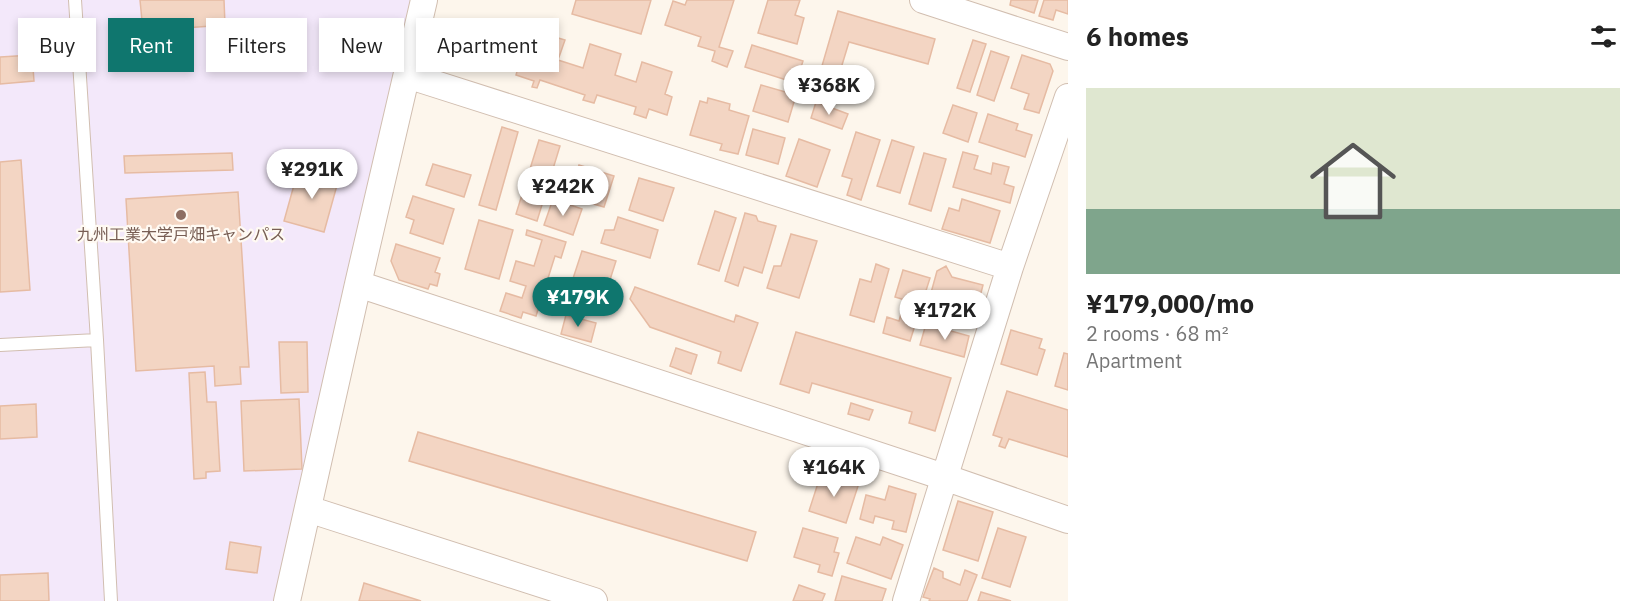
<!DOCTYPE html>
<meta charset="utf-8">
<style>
:root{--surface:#fff;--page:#f2f2f2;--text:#222;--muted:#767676;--accent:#0f766e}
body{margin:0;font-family:"IBM Plex Sans","Noto Sans JP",sans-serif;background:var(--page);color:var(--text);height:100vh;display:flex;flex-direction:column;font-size:22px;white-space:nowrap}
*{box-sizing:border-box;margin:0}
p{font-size:20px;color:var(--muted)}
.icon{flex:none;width:33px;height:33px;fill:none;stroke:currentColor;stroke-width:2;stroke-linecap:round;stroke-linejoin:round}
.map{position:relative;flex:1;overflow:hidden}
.panel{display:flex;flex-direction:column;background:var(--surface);width:570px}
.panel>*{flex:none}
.guide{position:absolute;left:18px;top:18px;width:570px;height:54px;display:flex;gap:12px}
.price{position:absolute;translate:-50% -51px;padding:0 14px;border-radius:21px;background:#fff;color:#222;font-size:20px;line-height:39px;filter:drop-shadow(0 2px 3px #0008)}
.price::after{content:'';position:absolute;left:50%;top:36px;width:18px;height:14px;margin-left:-9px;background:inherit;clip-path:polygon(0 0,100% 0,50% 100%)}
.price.current{background:var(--accent);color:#fff}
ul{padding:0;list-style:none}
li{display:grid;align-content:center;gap:12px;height:318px;padding:0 18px}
li span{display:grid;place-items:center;height:186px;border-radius:0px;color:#555}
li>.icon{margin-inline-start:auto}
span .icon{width:108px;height:108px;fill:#fffc;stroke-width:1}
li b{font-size:26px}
h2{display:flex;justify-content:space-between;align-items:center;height:72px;padding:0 18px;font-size:26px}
.pill{padding:0 21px;border-radius:0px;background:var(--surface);box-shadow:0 3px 9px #0003;font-size:21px;line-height:54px}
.pill.current{background:var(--accent);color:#fff}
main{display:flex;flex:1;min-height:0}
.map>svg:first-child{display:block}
</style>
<main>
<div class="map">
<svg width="1068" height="601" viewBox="0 0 1068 601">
<rect width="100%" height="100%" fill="#fdf6ec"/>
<!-- education -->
<path fill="#f3e8fa" d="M0 0H410L317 414 273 601H0Z"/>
<!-- building -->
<path fill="#f3d5c3" stroke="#e6bba3" stroke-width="1.5" d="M140 0H224L225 25 143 31Z
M576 0H651L641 34 572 14Z
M687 0H734L719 47 733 51 727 67 712 61 715 51 698 46 701 37 665 25 673 1 685 5Z
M768 0H800L795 15 804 18 797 44 758 33Z
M1011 0H1038L1034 13 1010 5Z
M1044 0H1068V14L1056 10 1053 20 1039 16Z
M838 11 935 39 928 64 849 42 835 88 817 83Z
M535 31 565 40 558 60 583 68 590 44 621 54 615 75 636 82 642 62 672 72 665 94 672 97 667 115 649 109 646 118 634 114 636 107 597 95 594 103 583 100 585 95 540 80 537 88 532 87 534 81 516 75 522 54 527 56Z
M443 35 460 40 454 62 437 57Z
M973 40 986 44 970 92 957 88Z
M752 45 803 61 796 83 745 67Z
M493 51 500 54 495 71 488 68Z
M991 51 1009 57 994 101 977 95Z
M32 55 34 81 0 84V57Z
M1022 55 1050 64 1053 71 1039 113 1024 109 1029 94 1011 88Z
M761 85 796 95 788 122 753 111Z
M708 98 730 104 729 110 749 116 738 154 720 150 722 144 690 135 700 101 707 103Z
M816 102 848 114 842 129 811 118Z
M953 105 977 113 968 142 943 133Z
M988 114 1018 124 1016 130 1032 135 1025 157 979 142Z
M502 127 518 132 496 210 479 205Z
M753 129 785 138 778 164 746 155Z
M856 132 880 140 861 200 847 195 852 179 842 176Z
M799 139 830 150 817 187 786 176Z
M539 140 560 146 537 221 516 214Z
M892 140 914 147 900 193 877 186Z
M963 152 978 156 974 169 991 174 993 163 1009 167 1004 184 1014 187 1010 203 953 187Z
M232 153 233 170 125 173 124 156Z
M924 153 946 159 931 211 909 204Z
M21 160 30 290 0 292V162Z
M433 164 471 175 464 197 426 185Z
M579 165 614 176 604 207 569 197Z
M299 167 339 178 324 232 284 221Z
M639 178 674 188 663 221 629 210Z
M238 192 249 367H240L241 384 215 386 214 366 136 371 126 199Z
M413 196 454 209 443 244 410 233 414 220 406 217Z
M553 199 582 209 573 235 544 225Z
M962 199 1000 211 990 243 942 229 949 208 959 211Z
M715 211 736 218 719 271 698 264Z
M745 213 756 216 758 221 776 226 762 273 744 267 738 286 725 281Z
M618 217 658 230 650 258 601 243 605 230H614Z
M479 220 513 230 499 279 465 269Z
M527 230 566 242 561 258 555 256 536 316 523 312 521 318 500 311 506 293 522 298 526 286 510 281 516 261 534 266 542 240 526 235Z
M791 234 817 241 799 298 767 288 774 266H781Z
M396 244 440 258 435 272 440 274 437 286 430 284 428 289 399 280 391 261Z
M582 251 616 261 599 314 565 303Z
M876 264 889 269 874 322 850 315 860 279 871 282Z
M946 266 952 277 983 285 973 324 926 311 937 271Z
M903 270 930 278 910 341 883 333 887 317 899 321 905 300 895 297Z
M635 287 734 322 736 315 758 323 741 371 718 363 721 352 650 327 630 299Z
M566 315 596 323 591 342 561 334Z
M926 324 969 336 964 357 920 345Z
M1011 330 1042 339 1039 348 1045 350 1037 375 1001 364Z
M796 332 951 378 935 431 909 423 912 412 812 383 809 393 780 384Z
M279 342H307L308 392 281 393Z
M676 348 697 355 691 374 670 366Z
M1064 353 1068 354V390L1055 386Z
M205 372 207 402H216L220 471 206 472V478L194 479 189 373Z
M1007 391 1068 410V457L1009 439 1005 448 999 446 1002 438 993 435Z
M299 399 302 469 244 471 241 401Z
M851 403 873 410 869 420 848 414Z
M36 404 37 437 0 439V406Z
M418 432 756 532 747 561 409 461Z
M835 475 859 483 846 523 809 511 820 477 834 481Z
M889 486 916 494 906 532 892 529 894 521 875 516 873 523 860 519 866 495 885 500Z
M958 501 993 512 978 561 943 550Z
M803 528 838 538 834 552 839 553 832 576 818 572 820 565 794 557Z
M998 528 1026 537 1010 587 982 578Z
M856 537 880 545 883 537 903 545 891 579 847 563Z
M230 542 261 547 257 573 226 569Z
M934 568 943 572V578L960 585 965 570 977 575 967 601H929L930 599 923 597Z
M48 573 49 601H0V575Z
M842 576 886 589 882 601H835Z
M364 583 421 601H359Z
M799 585 825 594 822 601H793Z
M981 592 1011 601H978Z"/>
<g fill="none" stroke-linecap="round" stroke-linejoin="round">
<defs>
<path id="lane" d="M75 0 97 340 111 601
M0 345 97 340"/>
<path id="street" d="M923 0 1068 47
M407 75 1010 267
M358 284 944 477 1068 520
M308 509 594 601
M287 601 358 284 424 0
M906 601 1010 267 1068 97"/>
</defs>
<!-- lane casing -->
<use href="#lane" stroke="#d1beb0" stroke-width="14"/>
<!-- street casing -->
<use href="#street" stroke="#d1beb0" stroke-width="28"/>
<!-- lane -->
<use href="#lane" stroke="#fff" stroke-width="12"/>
<!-- street -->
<use href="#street" stroke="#fff" stroke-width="26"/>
</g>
<!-- markers -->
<circle fill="#8d6e63" stroke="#fffaf3" stroke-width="2" cx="181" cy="215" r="6"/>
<g text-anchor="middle" stroke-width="4.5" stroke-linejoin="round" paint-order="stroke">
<!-- education labels -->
<g font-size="16" fill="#785e54" stroke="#fffaf3">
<text x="181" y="240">九州工業大学戸畑キャンパス</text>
</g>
</g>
</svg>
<b class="price" style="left:829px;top:116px">¥368K</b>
<b class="price" style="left:312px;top:200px">¥291K</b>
<b class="price" style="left:563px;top:217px">¥242K</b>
<b class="price current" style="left:578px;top:328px">¥179K</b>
<b class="price" style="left:945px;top:341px">¥172K</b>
<b class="price" style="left:834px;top:498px">¥164K</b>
<div class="guide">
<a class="pill">Buy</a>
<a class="pill current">Rent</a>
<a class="pill">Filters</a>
<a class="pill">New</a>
<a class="pill">Apartment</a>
</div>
</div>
<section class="panel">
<h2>6 homes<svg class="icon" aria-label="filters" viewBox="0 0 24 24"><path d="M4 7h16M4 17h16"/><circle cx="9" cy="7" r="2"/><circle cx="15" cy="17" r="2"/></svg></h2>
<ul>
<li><span style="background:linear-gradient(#dfe7d0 65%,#7fa58c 0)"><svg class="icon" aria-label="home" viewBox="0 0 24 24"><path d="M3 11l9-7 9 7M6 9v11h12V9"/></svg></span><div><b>¥179,000/mo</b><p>2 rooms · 68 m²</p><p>Apartment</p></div></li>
</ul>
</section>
</main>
